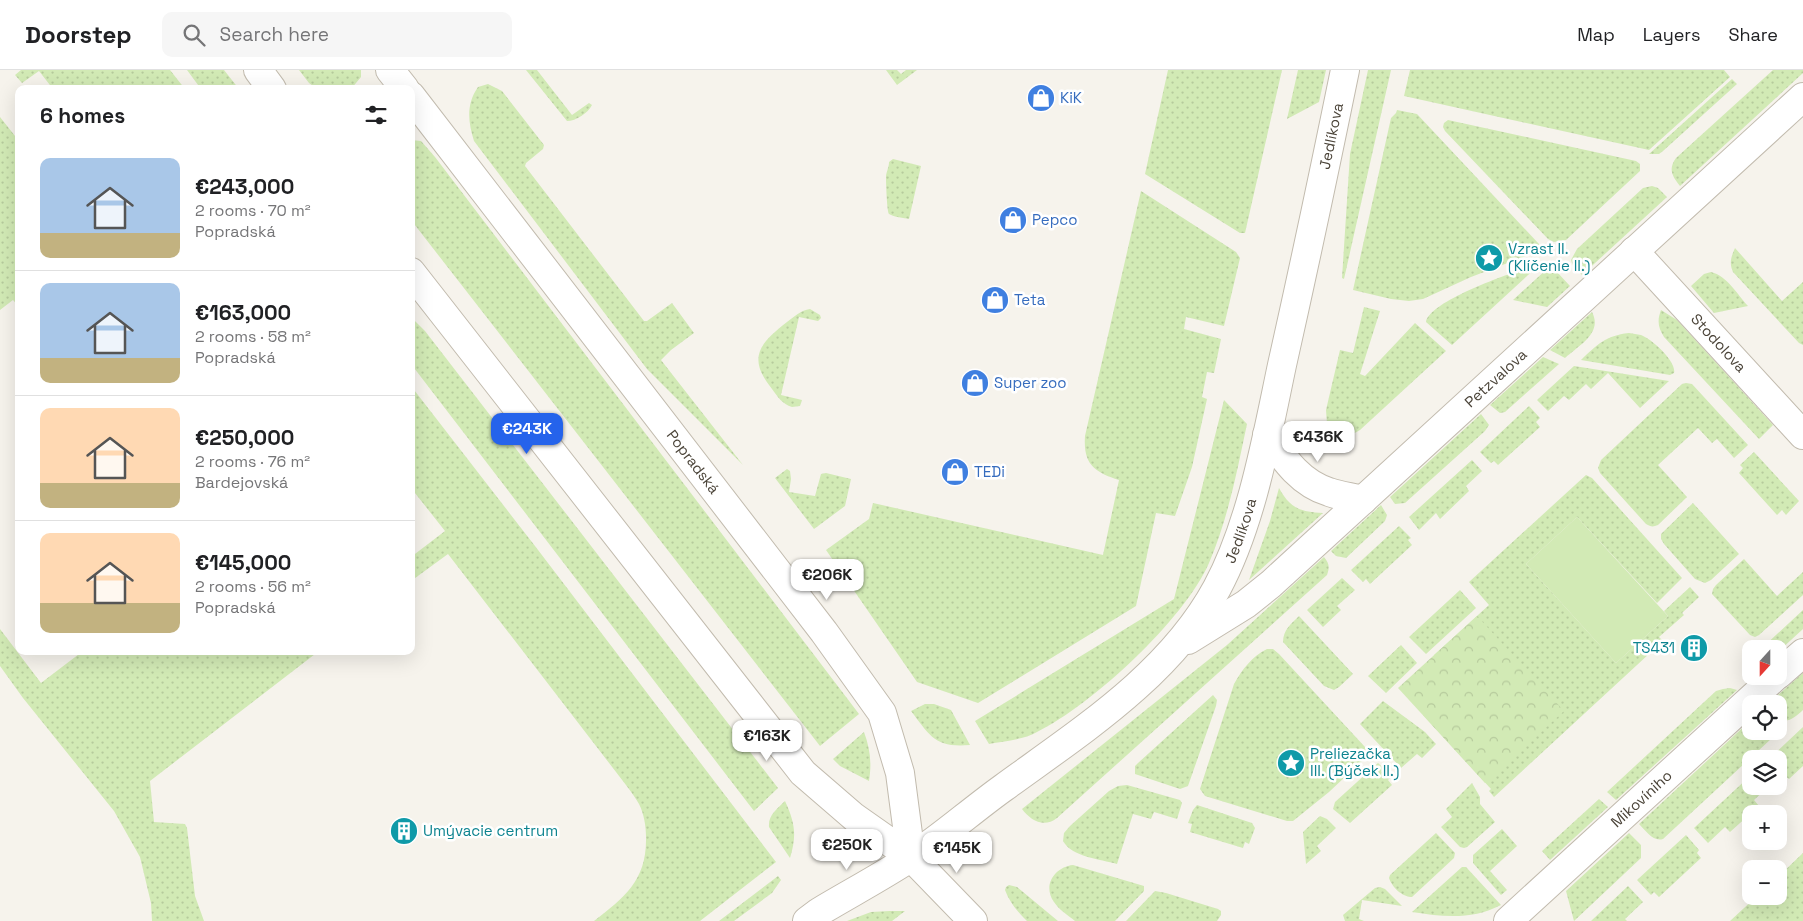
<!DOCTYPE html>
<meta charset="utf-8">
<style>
:root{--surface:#fff;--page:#f6f6f6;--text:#202124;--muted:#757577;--line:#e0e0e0;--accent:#2563eb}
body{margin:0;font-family:"Space Grotesk",sans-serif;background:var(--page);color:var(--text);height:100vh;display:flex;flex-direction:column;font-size:19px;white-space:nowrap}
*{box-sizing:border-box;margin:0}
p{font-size:16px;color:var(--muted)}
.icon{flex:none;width:28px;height:28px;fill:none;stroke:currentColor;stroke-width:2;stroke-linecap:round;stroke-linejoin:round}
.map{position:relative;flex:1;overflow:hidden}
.side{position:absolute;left:15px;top:15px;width:400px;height:570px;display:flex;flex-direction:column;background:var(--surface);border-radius:10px;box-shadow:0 5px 20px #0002}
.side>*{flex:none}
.needle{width:32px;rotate:201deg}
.controls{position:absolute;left:1742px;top:570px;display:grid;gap:10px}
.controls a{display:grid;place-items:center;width:45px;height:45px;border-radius:10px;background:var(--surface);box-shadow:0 5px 20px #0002;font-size:25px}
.price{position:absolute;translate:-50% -42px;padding:0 11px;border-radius:10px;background:#fff;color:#222;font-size:16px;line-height:32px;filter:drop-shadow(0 1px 2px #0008)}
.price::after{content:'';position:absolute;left:50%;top:30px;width:15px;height:11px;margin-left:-8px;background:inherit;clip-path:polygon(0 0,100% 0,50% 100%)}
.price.selected{background:var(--accent);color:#fff}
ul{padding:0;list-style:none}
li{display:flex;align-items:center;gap:15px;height:125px;padding:0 25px}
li+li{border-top:1px solid var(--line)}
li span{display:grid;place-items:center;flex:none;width:140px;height:100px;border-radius:10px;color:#555}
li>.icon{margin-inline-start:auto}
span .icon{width:60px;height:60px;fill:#fffc;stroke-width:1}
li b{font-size:21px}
h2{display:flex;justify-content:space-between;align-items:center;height:60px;padding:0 25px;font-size:21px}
header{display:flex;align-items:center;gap:30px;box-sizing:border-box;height:70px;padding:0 25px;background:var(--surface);border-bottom:1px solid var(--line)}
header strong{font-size:24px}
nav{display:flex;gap:28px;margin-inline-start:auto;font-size:18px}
.search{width:350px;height:45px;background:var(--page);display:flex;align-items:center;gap:12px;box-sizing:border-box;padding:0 18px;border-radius:10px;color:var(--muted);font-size:19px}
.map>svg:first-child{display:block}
</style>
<header>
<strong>Doorstep</strong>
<div class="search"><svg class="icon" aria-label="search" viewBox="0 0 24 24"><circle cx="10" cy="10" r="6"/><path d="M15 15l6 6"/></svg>Search here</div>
<nav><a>Map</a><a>Layers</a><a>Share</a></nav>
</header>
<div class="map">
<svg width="1803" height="851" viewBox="0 0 1803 851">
<defs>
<pattern id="grass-dots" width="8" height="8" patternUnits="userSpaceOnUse" patternTransform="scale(1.25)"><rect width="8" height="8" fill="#d2eab5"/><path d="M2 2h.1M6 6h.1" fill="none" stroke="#b6ca9c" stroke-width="1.8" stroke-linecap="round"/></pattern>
<pattern id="forest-crowns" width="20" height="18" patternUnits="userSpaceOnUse" patternTransform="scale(1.25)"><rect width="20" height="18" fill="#d2eab5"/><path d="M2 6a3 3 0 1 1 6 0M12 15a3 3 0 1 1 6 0" fill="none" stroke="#b6ca9c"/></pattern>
</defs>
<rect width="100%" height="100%" fill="#f6f3ec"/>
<!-- grass -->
<path fill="url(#grass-dots)" d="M21 0H170L185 19H53L39 1 22 13 15 5Z
M187 0H224L239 19H201Z
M299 0H361V7L351 19H317L309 13Z
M526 0H537L572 45 589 33 592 35C588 43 576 51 567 51Z
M886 0H897L901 4 906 0H917L897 15Z
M1168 0H1282L1245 163H1240L1145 104Z
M1298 0H1326L1319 32 1287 49Z
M1368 0H1391L1344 209 1342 208 1350 84Z
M1410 0H1724L1730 7 1649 80 1404 26Z
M1773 0H1803V3L1680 116C1672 106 1668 99 1676 88Z
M1732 9 1737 14 1663 81 1659 84H1649Z
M488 14 502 21 544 75 543 79 526 93 525 96 644 251H647L672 233 694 263 671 280 661 290 743 395 647 299 474 71C468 52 466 34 478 17Z
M1397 40 1417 44 1539 174 1542 180 1471 207 1423 229 1409 231 1391 229 1353 220 1391 48 1396 43Z
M0 47 19 71V237L13 230 0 240Z
M1448 50 1636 91 1640 94V101L1566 170 1554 172 1548 169 1445 61 1443 57 1444 53Z
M411 70 421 71 435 87 859 644 820 676 411 150Z
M893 89 921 96 909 149C904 148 894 147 889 144 887 142 886 113 886 107 886 102 889 98 889 92Z
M1652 116 1658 118 1667 127 1582 205 1573 196 1571 190 1577 179 1643 118Z
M1141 121 1236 182 1240 188 1224 256 1186 247 1184 259 1221 269 1214 303 1207 302 1202 327 1207 329 1192 397 1175 446 1156 443 1136 536 978 633 917 612 826 480 869 449 873 433 1103 485 1119 410C1095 402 1083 395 1085 366Z
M1735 178 1782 231 1803 212V275L1799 273 1733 202C1729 193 1731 187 1735 178Z
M1540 194 1452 275 1426 252C1430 230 1519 200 1540 194Z
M1548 198 1557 202 1570 216 1547 237 1513 230Z
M1711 202C1727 206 1737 224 1748 236L1714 243 1691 216 1704 204Z
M1364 237 1380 241 1360 304 1365 306 1415 253 1446 281 1360 360C1346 369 1338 365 1327 354L1326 340 1340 280 1353 283Z
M810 239 820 245 821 248 818 251 799 247 781 325 802 330 800 336 792 337C782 334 778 327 772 319 747 288 759 274 787 252 794 247 801 240 810 239Z
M1661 240 1677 250 1773 355 1759 369 1664 267C1658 257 1657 251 1661 240Z
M1592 242C1603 263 1579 275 1565 288L1550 280Z
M411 247 425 261 778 718 754 741 411 294Z
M1629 263C1633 264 1637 264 1641 265 1652 269 1677 292 1674 303L1670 305 1581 290C1598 274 1605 266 1629 263Z
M1543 287 1559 294 1505 342 1500 343 1490 335Z
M1574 296 1669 311 1640 338 1608 303 1591 319 1586 314 1569 330 1564 326 1548 341 1537 330Z
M1686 313 1692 314 1748 375 1734 388 1717 369 1712 373 1698 358 1658 395 1687 427 1658 455C1653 457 1651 457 1646 454L1600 403 1598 398 1601 390 1682 314Z
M411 316 535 476 776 792 700 851H594C625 827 647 810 646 767 646 756 644 744 639 734 633 723 624 713 616 702L448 484 411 511V487L445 461 411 418Z
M1224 330 1247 354C1237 401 1228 449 1209 493 1184 550 1092 635 1037 662 1023 670 1004 671 989 674L975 651 1174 529Z
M1529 336 1540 348 1536 352 1540 357 1498 395 1494 391 1491 393 1480 382Z
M1481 344 1489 355 1485 361 1405 433 1395 434 1390 427Z
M1754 382 1799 431 1786 445 1782 440 1777 445 1739 403 1743 398 1740 395Z
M1472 390 1482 401 1466 416 1469 421 1440 449 1436 443 1419 460 1409 447Z
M787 399 790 401 791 409 789 422 815 426 821 404 826 403 851 409 845 436 814 459 775 408Z
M1586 405 1592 408 1682 508 1657 533 1577 447 1526 494 1616 593 1668 546 1664 541 1690 517 1699 527 1682 543 1684 545 1659 567 1663 571 1494 727 1489 721 1491 719 1423 645 1434 585 1489 535 1469 512Z
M1279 418C1290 438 1300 442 1323 443L1249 510 1270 451Z
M1693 433 1739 484 1711 510 1705 513 1695 509 1664 474 1661 469V464Z
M1381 435 1387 445 1385 451 1346 488 1336 486 1331 481Z
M1399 456 1411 468 1408 470 1412 475 1370 514 1366 509 1363 512 1351 500Z
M1324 487C1329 493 1330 497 1327 505L1057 748C1044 758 1031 751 1022 739L1227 575Z
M1744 489 1777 526 1803 502V525L1759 565 1755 567 1750 565 1712 524 1713 519 1716 515Z
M1342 508 1355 520 1337 536 1341 540 1323 557 1307 540Z
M1460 520 1476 538 1426 584 1409 567Z
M1803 540V559L1779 581V579H1761Z
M1299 546 1353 604 1339 617 1334 620 1324 616 1283 572C1283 560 1291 554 1299 546Z
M0 559 41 613 83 581H319L150 711 154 752 185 754 187 758 195 826 204 851H152L151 833 140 787 114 741 23 628 0 596Z
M1401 575 1417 593 1386 623 1368 606Z
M1267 579H1273L1279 584 1365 677 1366 682 1362 691 1329 722 1293 751H1287L1205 726 1200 719 1234 614C1242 600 1252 586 1267 579Z
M1803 603V640C1790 652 1779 658 1779 634L1769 633Z
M1730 618 1737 620 1616 730 1607 722 1716 621 1723 619Z
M1213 625 1217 630 1216 636 1188 716 1180 719 1135 704V696L1138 693Z
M1383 631 1425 662 1436 674 1422 688 1417 684 1401 698 1360 654Z
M925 634H934L951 640 970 675C935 678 930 666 911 641Z
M1751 650V661H1773L1771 669 1663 769C1653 772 1646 761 1639 754Z
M1803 657V696L1789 709 1783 704 1780 707 1779 689H1769Z
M864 662C870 678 872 693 869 711L840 696 833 689Z
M1378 693 1392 706 1388 710 1392 715 1350 753 1333 739 1335 732Z
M1751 705V716H1769L1754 730 1759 736 1730 762 1725 757 1708 773 1694 758Z
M1472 713 1480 727V734L1495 752 1467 777 1464 778 1460 777 1441 757 1452 747 1446 739Z
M1127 715 1180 730 1182 733 1177 749 1154 742 1151 749 1133 744 1117 794C1100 789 1072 787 1063 771L1064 763 1070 756 1109 721 1118 716Z
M1599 729 1608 737 1550 790 1542 781Z
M785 731C795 753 797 765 790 788L769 757C768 745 777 739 785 731Z
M1197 735 1252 753 1255 758 1249 774 1245 772 1243 778 1190 762 1192 754 1188 753 1193 740Z
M1320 746 1327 749 1336 758 1317 776 1321 781 1306 794 1303 762Z
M1502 759 1517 776 1490 801 1507 820 1501 825 1473 793V785Z
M1436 763 1455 783 1454 788 1412 827C1402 827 1392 817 1389 808L1390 805Z
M1629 763 1641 775V788L1574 851 1566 821Z
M1686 765 1699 780 1697 783 1701 788 1659 827 1654 822 1651 825 1637 810Z
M1803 783V851H1730L1757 826H1779V806Z
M1073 795 1144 816V821L1115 851H1075C1068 845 1059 840 1054 832 1042 815 1055 797 1073 795Z
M1462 797H1466L1501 835C1472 850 1444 847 1412 842Z
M778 806 781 810 772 823 734 851H719Z
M1009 815 1017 817 1058 851H1027C1017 841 1010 833 1005 820L1006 817Z
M1628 816 1643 832 1625 849 1627 851H1591Z
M1380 817 1385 819 1402 836 1362 830 1359 849 1364 851H1345L1343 845 1375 818Z
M1155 821 1166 823 1218 839 1221 841V845L1217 851H1126Z
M890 841H905L892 851H847L871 842Z"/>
<!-- forest -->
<path fill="url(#forest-crowns)" d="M1477 546 1564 641 1485 713 1398 618Z"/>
<!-- pitch -->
<path fill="#d2eab5" d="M1577 447 1668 546 1616 593 1526 494Z"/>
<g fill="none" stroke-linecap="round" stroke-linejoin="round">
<defs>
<g id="minor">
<path d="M258 0 272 19"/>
<path d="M390 0 405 19"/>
<path id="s1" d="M411 26 824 562 882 643 900 703 911 787"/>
<path id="s2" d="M1634 181 1803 365"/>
<path d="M411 202 803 703 854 747 911 787 973 851"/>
<path d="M1267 365C1284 389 1300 413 1329 422 1340 426 1352 427 1363 430"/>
<path id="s3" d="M1188 570 1246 534 1271 514 1803 27"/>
<path d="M1779 604 1803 583"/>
<path id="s4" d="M807 851 819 842C849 824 881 807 910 788 942 767 971 741 1003 718 1081 661 1170 605 1217 518 1252 453 1267 366 1282 295 1304 197 1325 98 1345 0"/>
<path id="s5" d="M1508 851 1776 606"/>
</g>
</defs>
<!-- minor casing -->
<use href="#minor" stroke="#c2bbae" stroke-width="30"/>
<!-- minor -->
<use href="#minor" stroke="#fff" stroke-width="28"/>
</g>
<!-- icons -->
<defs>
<symbol id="shop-disc" viewBox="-11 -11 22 22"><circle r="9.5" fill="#3f7fe0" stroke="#fff"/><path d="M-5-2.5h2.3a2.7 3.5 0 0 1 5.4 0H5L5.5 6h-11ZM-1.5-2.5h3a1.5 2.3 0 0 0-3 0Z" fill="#fff"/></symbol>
<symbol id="sight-disc" viewBox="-11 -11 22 22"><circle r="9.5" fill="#0f9aa8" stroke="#fff"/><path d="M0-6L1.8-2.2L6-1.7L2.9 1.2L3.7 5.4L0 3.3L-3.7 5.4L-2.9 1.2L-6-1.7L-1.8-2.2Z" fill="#fff"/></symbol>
<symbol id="building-disc" viewBox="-11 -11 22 22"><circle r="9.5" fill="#0f9aa8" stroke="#fff"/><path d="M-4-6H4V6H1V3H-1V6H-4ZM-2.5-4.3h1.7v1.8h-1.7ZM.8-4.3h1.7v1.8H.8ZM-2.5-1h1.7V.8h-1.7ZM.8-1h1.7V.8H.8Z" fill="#fff"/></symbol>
</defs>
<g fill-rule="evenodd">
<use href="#shop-disc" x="1025" y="12" width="32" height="32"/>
<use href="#shop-disc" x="997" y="134" width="32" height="32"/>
<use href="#sight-disc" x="1473" y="172" width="32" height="32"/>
<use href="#shop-disc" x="979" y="214" width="32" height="32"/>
<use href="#shop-disc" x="959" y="297" width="32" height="32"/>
<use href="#shop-disc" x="939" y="386" width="32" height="32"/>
<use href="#building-disc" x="1678" y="562" width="32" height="32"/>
<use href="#sight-disc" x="1275" y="677" width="32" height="32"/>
<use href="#building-disc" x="388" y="745" width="32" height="32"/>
</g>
<g text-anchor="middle" stroke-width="5" stroke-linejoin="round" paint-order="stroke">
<!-- shop labels -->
<g font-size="15" fill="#366cbe" stroke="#fff" text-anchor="start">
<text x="1060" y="33">KiK</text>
<text x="1032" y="155">Pepco</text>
<text x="1014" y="235">Teta</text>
<text x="994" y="318">Super zoo</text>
<text x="974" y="407">TEDi</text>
</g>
<!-- street labels -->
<g font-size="15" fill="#4b4439" stroke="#fff">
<text dy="5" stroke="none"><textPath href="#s4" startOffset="1000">Jedlíkova</textPath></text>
<text dy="5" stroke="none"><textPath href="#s2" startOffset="125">Stodolova</textPath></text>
<text dy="5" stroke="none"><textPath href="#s3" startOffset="405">Petzvalova</textPath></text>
<text dy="5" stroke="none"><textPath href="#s1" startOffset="462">Popradská</textPath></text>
<text dy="5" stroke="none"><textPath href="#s4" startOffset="595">Jedlíkova</textPath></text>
<text dy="5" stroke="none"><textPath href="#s5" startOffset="181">Mikovíniho</textPath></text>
</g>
<!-- culture labels -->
<g font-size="15" fill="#0d838f" stroke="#fff" text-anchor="start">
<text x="1508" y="184">Vzrast II.<tspan x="1508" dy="17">(Klíčenie II.)</tspan></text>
<text x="1675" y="583" text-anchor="end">TS431</text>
<text x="1310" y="689">Preliezačka<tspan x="1310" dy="17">III. (Býček II.)</tspan></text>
<text x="423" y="766">Umývacie centrum</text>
</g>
</g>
</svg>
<div class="controls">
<a><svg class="needle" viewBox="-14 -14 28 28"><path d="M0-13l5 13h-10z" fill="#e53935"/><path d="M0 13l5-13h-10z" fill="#757577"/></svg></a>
<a><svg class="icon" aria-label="locate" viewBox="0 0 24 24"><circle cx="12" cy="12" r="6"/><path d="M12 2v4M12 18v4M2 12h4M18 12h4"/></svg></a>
<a><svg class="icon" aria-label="layers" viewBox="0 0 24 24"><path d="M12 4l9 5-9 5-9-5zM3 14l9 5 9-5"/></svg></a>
<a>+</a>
<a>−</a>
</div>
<b class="price selected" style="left:527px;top:385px">€243K</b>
<b class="price" style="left:1318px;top:393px">€436K</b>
<b class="price" style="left:827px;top:531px">€206K</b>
<b class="price" style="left:767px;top:692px">€163K</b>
<b class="price" style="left:847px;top:801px">€250K</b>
<b class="price" style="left:957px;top:804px">€145K</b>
<section class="side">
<h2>6 homes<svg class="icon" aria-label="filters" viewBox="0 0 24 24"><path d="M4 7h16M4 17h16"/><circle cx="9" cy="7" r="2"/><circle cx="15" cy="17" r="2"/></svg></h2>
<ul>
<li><span style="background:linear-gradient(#a9c7e8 75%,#c2b280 0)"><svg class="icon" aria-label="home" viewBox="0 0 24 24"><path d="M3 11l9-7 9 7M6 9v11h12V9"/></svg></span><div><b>€243,000</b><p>2 rooms · 70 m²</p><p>Popradská</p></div></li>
<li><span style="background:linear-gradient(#a9c7e8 75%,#c2b280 0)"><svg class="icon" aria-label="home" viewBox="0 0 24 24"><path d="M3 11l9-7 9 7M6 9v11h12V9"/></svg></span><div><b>€163,000</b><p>2 rooms · 58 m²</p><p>Popradská</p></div></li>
<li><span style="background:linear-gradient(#ffd9b3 75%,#c2b280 0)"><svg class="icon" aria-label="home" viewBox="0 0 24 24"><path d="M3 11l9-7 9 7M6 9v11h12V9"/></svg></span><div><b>€250,000</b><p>2 rooms · 76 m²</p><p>Bardejovská</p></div></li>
<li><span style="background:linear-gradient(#ffd9b3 70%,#c2b280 0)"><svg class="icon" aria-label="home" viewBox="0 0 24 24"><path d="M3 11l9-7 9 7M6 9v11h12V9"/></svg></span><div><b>€145,000</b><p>2 rooms · 56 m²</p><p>Popradská</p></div></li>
</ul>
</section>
</div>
